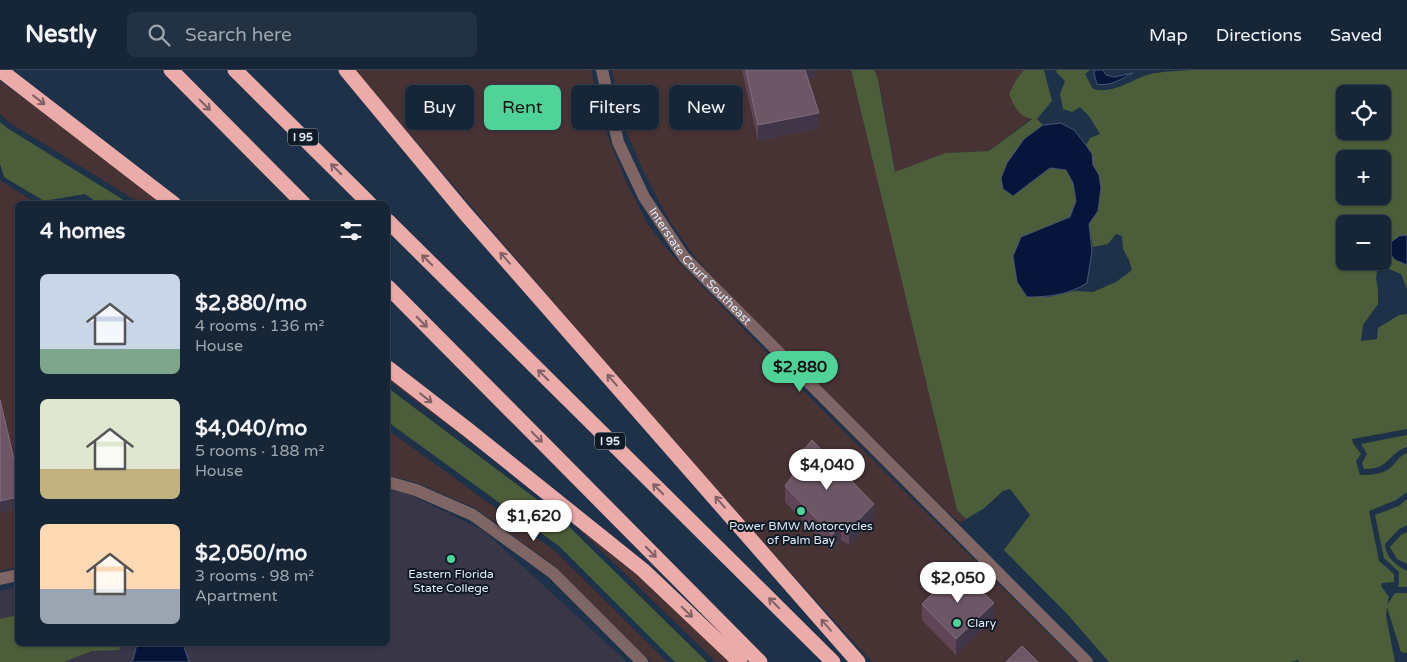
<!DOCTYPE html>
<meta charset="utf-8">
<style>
:root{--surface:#162637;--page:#233242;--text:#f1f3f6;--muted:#9ea5ad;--line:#354352;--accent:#50d398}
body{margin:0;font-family:"Varela Round",sans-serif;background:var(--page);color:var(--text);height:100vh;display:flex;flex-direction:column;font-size:19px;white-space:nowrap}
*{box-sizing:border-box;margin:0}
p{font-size:16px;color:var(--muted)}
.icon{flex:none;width:28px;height:28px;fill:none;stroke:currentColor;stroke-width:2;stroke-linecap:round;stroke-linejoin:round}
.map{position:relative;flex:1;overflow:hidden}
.details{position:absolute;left:15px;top:131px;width:375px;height:445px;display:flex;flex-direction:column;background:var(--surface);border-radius:8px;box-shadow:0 1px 4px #0004,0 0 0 1px var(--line)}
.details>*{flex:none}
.top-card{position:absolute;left:405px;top:15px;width:475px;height:45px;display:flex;gap:10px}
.tools{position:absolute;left:1336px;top:15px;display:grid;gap:10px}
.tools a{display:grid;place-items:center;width:55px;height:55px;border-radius:8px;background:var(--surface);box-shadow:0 1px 4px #0004,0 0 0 1px var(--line);font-size:25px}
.price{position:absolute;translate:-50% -42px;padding:0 11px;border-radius:18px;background:#fff;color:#222;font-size:16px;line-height:32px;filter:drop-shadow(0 1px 2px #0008)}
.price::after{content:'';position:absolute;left:50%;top:30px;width:15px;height:11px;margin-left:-8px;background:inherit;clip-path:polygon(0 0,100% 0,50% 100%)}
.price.on{background:var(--accent);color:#111}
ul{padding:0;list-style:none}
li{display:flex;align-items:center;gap:15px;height:125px;padding:0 25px}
li span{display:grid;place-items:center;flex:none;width:140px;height:100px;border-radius:8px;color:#555}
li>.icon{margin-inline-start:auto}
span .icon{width:60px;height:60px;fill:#fffc;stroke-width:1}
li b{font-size:21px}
h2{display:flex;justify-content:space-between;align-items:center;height:60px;padding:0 25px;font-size:21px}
.pill{padding:0 18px;border-radius:8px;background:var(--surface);box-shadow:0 1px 4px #0004,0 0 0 1px var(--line);font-size:18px;line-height:45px}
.pill.on{background:var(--accent);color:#111}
header{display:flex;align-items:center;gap:30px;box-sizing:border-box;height:70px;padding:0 25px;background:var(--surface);border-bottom:1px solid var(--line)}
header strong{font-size:24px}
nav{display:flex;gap:28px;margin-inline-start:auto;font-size:18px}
.search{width:350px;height:45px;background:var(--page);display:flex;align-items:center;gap:12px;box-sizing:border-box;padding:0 18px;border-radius:8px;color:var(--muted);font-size:19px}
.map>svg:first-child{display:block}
</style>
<header>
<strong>Nestly</strong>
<div class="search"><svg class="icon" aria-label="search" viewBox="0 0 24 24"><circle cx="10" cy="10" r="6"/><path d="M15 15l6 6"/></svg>Search here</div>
<nav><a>Map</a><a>Directions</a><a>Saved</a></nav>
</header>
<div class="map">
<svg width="1407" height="592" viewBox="0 0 1407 592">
<rect width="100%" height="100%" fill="#1d3249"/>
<!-- commercial -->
<path fill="#473234" d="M355 0H591L607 64 627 114 649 156 673 186 811 328 1077 592H872L738 445 582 266Z
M612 0H854L957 440 966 449 960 453 947 442 744 240 697 190 669 150 644 103 628 66 620 39Z
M874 0H1024L1016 10 1032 48 989 81 945 83 895 102 881 22Z
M0 11 46 44 163 134H142L10 53 0 44Z
M0 110 37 134H18V497L0 501Z
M388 306 509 401 388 310Z
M388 360 555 481 667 592H651L557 498 475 438 417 413 388 405Z
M573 453 639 506 730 592H716Z"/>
<!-- education -->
<path fill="#383647" d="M388 419 407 423 484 461 627 592H0V521L17 517 18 574H388Z"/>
<!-- green -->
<path fill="#4c5e39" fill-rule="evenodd" d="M851 0H874L878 9 895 102 945 83 989 81 1032 49C1018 46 1014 36 1009 24L1016 10 1024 0H1044L1052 31 1037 49 1043 55 1024 69 1001 108 1003 119 1013 126 1050 98 1066 100 1073 113 1076 131 1070 147 1021 167 1017 212 1027 227H1049L1075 221 1093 222 1116 212 1132 200 1129 190 1123 179 1122 166 1116 164 1108 174 1093 177 1089 154 1098 141 1101 118 1099 105 1093 95 1092 84 1086 75 1090 68 1100 64 1089 46 1080 37 1072 42 1063 39 1060 24 1065 11 1056 2 1057 0H1090L1085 4 1093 19C1117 25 1134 6 1156 3 1168 1 1180 1 1192 0H1407V219L1401 204 1389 199 1387 191 1378 195 1376 208 1378 221V234L1363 255 1361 271 1377 269 1378 258 1399 245 1407 244V359L1352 369 1353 373 1361 384 1356 391 1360 405C1369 405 1380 405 1389 399 1396 394 1398 386 1407 383V422L1396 430 1369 441 1379 491 1394 504V512L1382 513 1381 516 1389 527 1387 535 1395 523H1407V583L1401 582 1387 537 1386 546 1395 592H1299L1298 590 1290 592H1109L1069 546 1004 480 1030 445 1010 419 1003 421 983 439 966 449 957 440ZM1345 24H1382V61H1345ZM1345 89H1382V126H1345ZM1345 154H1382V191H1345Z
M0 52 7 58 130 134H99L85 124 44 131 4 107 0 94Z
M388 318 555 443 707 592H675L559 476 388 352Z
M1407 365V377C1388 383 1389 400 1364 399L1362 393 1367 384 1361 374Z
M1407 429V455L1399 459 1385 474C1385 487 1396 495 1407 501V517H1398L1399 512V502L1384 488 1375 445 1399 436Z
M1407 462V494L1397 489 1390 477 1401 465Z
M17 545 18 574H118L120 580 92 581 64 592H0V549Z"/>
<!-- water -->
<path fill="#07153b" stroke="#485675" d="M1095 0H1103L1106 5 1114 7 1133 3C1121 9 1110 17 1097 14L1094 4Z
M1061 53 1074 60 1086 75 1092 84 1093 95 1099 105 1101 118 1098 141 1089 154 1092 181 1087 213C1068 225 1049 227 1027 227L1017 212 1013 186 1021 167 1070 147 1076 131 1073 113 1066 100 1050 98 1013 126 1003 119 1001 108 1007 93 1024 69 1043 55Z
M1407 165V195L1395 190 1385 177 1399 166Z
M137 574H183L189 592H130L133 590Z"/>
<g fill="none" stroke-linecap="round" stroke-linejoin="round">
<!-- minor -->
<path stroke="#7f6564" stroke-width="12" id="s1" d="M602 0 618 72 644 127 684 187 1087 592"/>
<!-- tertiary -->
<path stroke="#7f6564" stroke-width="12" d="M388 412 416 420 473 445 553 503 642 592
M0 509 18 505"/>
<!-- motorway -->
<path stroke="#ebaba9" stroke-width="15" d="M0 0 174 134
M171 0 304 134
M235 0 370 134
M346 0 464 142 858 592
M388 151 833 592
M388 217 760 592
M388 298 467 359 643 500 740 592"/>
</g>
<!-- wall -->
<path fill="#604555" d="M742 0H815V7L808 9 819 58 758 71Z
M798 387 874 449 849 475 841 470 832 481 785 432V416L798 399Z
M922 534 994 549 956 585 922 550Z"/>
<!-- shaded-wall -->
<path fill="#3f3648" d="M803 0H815V7L803 10Z
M819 43V58L758 71V55Z
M18 427V439L0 443V431Z
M874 434V449L849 475V460Z
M841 454V470L832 481V465Z
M994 533V549L956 585V569Z"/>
<!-- building -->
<path fill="#6d5766" stroke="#7f6e7e" d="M746 0H805L819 43 758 55Z
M0 330 18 406V427L0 431Z
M812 370 874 434 849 460 841 454 832 465 785 416 802 393 798 387Z
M958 499 994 533 956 569 922 534Z
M1022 576 1038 592H1006Z"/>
<!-- one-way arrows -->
<defs><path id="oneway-shaft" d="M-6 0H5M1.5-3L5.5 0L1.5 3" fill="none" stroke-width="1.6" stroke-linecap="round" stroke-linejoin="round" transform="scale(1.25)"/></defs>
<g stroke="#7e6266">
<use href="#oneway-shaft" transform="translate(39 30) rotate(38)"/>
<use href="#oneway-shaft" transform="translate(205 35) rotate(45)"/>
<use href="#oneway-shaft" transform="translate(336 99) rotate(-135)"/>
<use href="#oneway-shaft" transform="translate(505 188) rotate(-131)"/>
<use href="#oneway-shaft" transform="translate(427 190) rotate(-135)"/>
<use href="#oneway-shaft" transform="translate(422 252) rotate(45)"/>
<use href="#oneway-shaft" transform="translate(543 305) rotate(-135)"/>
<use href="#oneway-shaft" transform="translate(612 310) rotate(-131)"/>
<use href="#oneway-shaft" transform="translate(426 328) rotate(38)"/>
<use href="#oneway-shaft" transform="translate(537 367) rotate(45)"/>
<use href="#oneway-shaft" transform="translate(658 419) rotate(-135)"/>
<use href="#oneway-shaft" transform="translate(720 432) rotate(-131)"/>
<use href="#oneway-shaft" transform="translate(651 482) rotate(45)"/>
<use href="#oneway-shaft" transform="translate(774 533) rotate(-135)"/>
<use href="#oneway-shaft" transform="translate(687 542) rotate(44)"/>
<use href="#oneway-shaft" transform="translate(826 555) rotate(-131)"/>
</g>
<!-- markers -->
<g fill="#50d398" stroke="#101a24" stroke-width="2">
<circle cx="801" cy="441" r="5"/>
<circle cx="451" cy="489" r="5"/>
<circle cx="957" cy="553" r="5"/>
</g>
<g text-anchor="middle" stroke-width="4" stroke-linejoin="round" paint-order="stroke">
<!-- shield labels -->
<g fill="#101a24" stroke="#a1adba" stroke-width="1">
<rect x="288" y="58.5" width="30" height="17" rx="4"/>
<rect x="595" y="362.5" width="30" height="17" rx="4"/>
</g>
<g font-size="11" font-weight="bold" fill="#dfecfb">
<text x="303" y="71">I 95</text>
<text x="610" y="375">I 95</text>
</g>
<!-- street labels -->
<g font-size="12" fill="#dfecfb" stroke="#101a24">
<text dy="4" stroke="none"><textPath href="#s1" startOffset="224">Interstate Court Southeast</textPath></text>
</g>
<!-- poi labels -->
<g font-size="12" fill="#dfecfb" stroke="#101a24">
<text x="801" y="460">Power BMW Motorcycles<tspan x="801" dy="14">of Palm Bay</tspan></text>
<text x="451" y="508">Eastern Florida<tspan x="451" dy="14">State College</tspan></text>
<text x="967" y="557" text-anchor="start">Clary</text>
</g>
</g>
</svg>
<div class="tools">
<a><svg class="icon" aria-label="locate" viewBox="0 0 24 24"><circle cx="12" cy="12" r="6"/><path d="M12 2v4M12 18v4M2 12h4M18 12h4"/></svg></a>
<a>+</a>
<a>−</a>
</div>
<b class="price on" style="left:800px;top:323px">$2,880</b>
<b class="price" style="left:827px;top:421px">$4,040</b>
<b class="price" style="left:534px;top:472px">$1,620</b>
<b class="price" style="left:958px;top:534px">$2,050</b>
<div class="top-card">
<a class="pill">Buy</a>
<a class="pill on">Rent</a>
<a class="pill">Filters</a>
<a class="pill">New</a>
</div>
<section class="details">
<h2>4 homes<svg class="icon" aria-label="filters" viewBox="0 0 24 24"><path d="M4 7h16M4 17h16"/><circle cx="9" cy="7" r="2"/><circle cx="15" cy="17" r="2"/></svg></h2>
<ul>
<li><span style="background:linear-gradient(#c9d6e8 75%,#7fa58c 0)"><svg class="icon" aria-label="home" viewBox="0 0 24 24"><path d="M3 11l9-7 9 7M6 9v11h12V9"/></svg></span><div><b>$2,880/mo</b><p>4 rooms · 136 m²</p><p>House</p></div></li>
<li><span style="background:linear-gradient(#dfe7d0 70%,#c2b280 0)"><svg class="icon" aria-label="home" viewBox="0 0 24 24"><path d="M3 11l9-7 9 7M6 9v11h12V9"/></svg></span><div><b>$4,040/mo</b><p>5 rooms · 188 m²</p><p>House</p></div></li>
<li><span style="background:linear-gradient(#ffd9b3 65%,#9aa5b1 0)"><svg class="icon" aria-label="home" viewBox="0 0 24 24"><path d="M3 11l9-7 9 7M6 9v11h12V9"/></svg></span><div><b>$2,050/mo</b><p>3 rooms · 98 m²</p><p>Apartment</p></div></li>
</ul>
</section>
</div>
